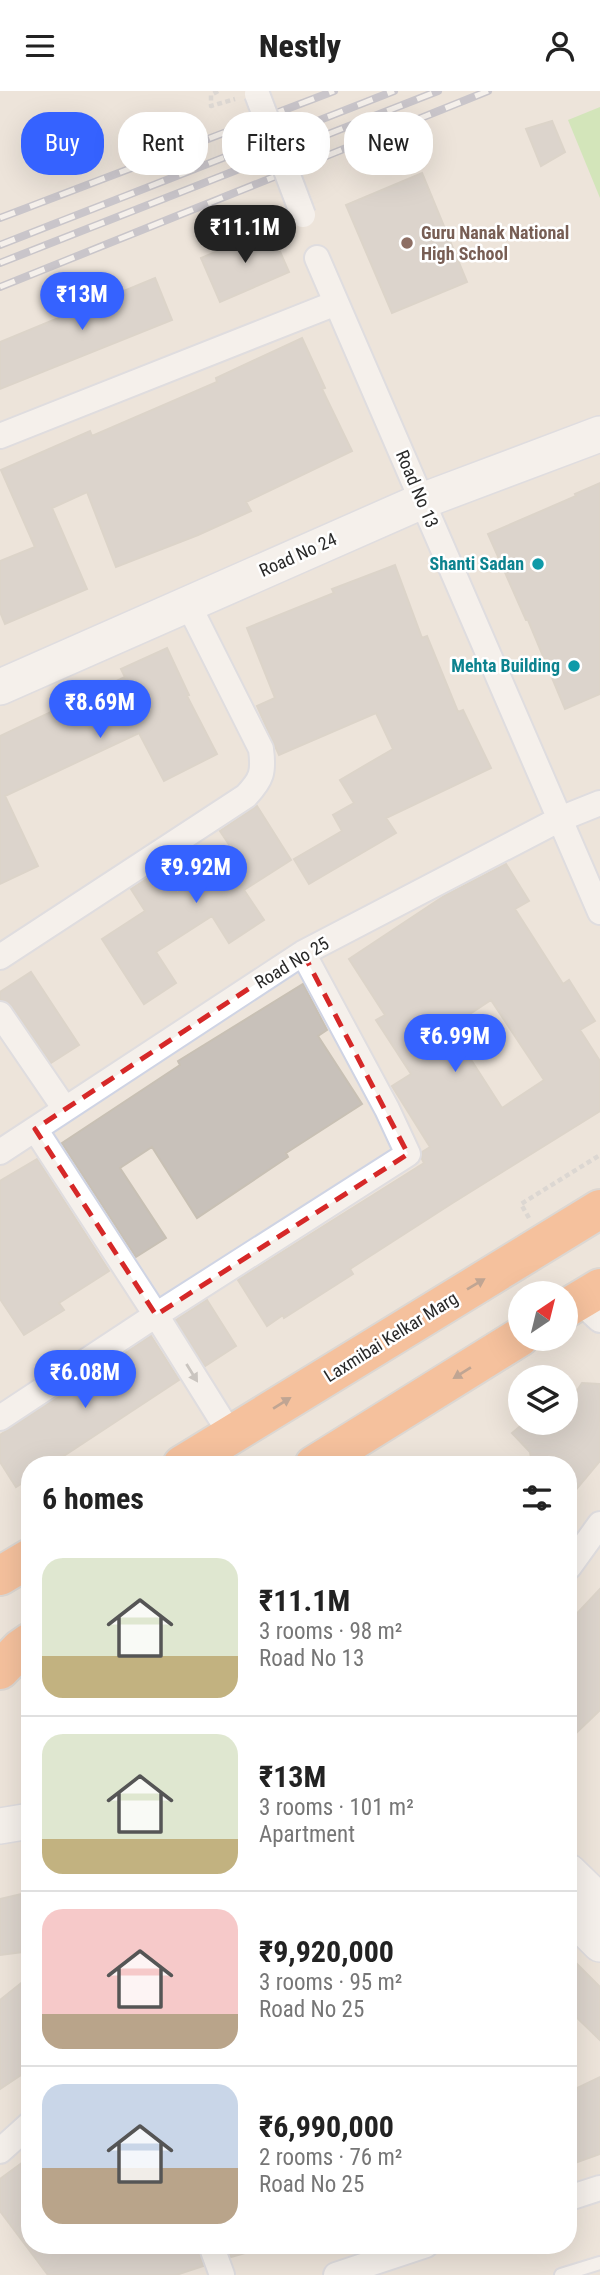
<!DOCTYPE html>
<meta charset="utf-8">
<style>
:root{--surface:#fff;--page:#f2f2f2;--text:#222;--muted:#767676;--line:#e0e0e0;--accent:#3562ff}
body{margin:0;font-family:"Roboto Condensed",sans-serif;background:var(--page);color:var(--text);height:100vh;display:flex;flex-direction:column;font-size:26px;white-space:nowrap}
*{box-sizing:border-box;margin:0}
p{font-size:23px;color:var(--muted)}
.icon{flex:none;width:38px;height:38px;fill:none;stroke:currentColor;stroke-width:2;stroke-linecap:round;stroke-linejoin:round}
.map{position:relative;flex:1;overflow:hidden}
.details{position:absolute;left:21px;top:1365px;width:556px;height:798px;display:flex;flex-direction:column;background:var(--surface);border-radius:28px;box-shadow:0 7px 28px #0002}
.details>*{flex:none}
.banner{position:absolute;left:21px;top:21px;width:558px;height:63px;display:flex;gap:14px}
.needle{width:46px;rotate:35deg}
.tools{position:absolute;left:508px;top:1190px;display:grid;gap:14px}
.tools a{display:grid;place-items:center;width:70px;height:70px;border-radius:50%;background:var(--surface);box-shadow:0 7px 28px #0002;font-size:35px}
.price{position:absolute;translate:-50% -60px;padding:0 16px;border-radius:24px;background:var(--accent);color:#fff;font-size:23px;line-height:46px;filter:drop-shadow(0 2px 4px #0008)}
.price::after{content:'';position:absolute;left:50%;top:42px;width:21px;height:16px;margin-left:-10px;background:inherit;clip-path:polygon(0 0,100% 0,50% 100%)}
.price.selected{background:#222;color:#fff}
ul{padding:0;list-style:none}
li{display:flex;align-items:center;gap:21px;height:175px;padding:0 21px}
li+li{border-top:2px solid var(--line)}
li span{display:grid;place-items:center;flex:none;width:196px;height:140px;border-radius:21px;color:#555}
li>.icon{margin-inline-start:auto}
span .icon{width:84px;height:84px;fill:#fffc;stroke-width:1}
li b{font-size:30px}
h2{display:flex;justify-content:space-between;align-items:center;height:84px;padding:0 21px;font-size:30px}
.chip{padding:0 24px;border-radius:28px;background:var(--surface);box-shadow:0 7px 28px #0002;font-size:24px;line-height:63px}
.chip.selected{background:var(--accent);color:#fff}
header{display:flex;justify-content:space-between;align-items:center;height:91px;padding:0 21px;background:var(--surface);font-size:32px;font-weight:800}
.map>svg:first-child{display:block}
</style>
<header><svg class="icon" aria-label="menu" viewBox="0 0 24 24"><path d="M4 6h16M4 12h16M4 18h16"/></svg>Nestly<svg class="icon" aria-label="person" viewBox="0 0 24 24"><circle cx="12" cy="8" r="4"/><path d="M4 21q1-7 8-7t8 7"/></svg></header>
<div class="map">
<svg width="600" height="2184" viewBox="0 0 600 2184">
<rect width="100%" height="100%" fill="#ede4da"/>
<!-- green -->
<path fill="#b3e793" d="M600 16V107L568 29Z"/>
<!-- building -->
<path fill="#c8c1ba" stroke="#c8c0b4" stroke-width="2" fill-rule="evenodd" d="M552 30 565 61 541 75 526 38Z
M422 82 467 191 392 222 346 114Z
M270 138 289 181 220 211 201 167Z
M155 187 172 229 0 298V251Z
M302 247 325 297 322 298 352 360 246 411 251 420 198 444 116 476 87 401 52 417 87 498 5 533 0 521V470L35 456 1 379 90 340 92 345 217 291 216 287Z
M600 392V603L565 618 528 529H526L488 443 576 405 575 403Z
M395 474 422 547 427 545 458 621 463 619 491 677 386 727 396 742 309 793 294 768 342 740 333 724 354 712 340 689 393 658 376 622 279 664 257 615 275 607 247 537 334 502 332 498Z
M167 557 189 604 187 605 217 663 164 690 139 642 5 705 38 775 0 793V645L125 586 121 578Z
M257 715 291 769 244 799 264 829 229 852 212 825 156 861 176 892 144 913 102 848 145 820 131 798 162 778 177 802 236 764 220 740Z
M506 773 529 810 515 818 563 893 569 889 595 930 580 939 600 970V1020L451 1113 350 1178 353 1183 284 1227 283 1224 267 1235 238 1189 424 1072 422 1068V1061L430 1056 392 995 411 983 376 929 385 924 349 868 444 805ZM491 909 544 989 502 1017 450 936Z
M31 881 79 954 51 972 12 915 0 908V901Z
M303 893 327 939 318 945 362 1013 286 1062 288 1066 197 1127 152 1056 120 1077 166 1147 136 1166 62 1052 180 974 178 970Z
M37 1068 109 1180 59 1212 64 1219 24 1244 0 1208V1090Z
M207 1209 236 1255 205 1275 176 1229Z
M151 1245 179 1289 50 1374H30V1387L16 1396 0 1371V1344Z
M582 1292 600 1293V1370L569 1407V1374H536L531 1367 530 1361 512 1342 524 1332H565V1318Z
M600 1498V1619L569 1649V1531Z
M30 1801V1860L0 1864V1808Z
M569 1865 600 1896V1949L569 1919Z
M30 1885V1978L0 1998V1909Z
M600 1986V2063L569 2074V2001Z
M30 2066V2154H197L203 2175 176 2184H48L0 2120V2088Z
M227 2154H255L256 2159 231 2166Z"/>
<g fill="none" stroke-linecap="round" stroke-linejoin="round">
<defs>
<path id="lane" d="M561 2184 600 2172"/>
<path id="street" d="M317 167 600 821
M0 345 336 212
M0 866 246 705C262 688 264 681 261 658L188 513
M0 923 65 1018
M35 1038 156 1224 231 1344
M0 1061 303 862 560 728 600 712
M579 1210 600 1229
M0 1327 156 1224 408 1063 387 1018 303 862
M569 1476 600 1433
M0 2060 30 2033
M569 2107 600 2097
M211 2154 222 2184
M336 2184 426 2154"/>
<path id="secondary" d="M0 596 422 410 600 343
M0 1735 30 1730
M569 1781 600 1811
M569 1822 600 1853"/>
<path id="highway" d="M565 1218 600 1197
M182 1374 600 1118
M314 1374 520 1246
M0 1485 30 1467
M0 1579 20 1558 30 1551"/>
</defs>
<!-- lane casing -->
<use href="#lane" stroke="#cfd4e4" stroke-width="16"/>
<!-- street casing -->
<use href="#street" stroke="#cfd4e4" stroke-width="28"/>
<!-- secondary casing -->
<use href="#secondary" stroke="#cfd4e4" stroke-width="38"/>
<!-- highway casing -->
<use href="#highway" stroke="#c7c7c7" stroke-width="42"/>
<!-- path -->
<path stroke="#c7c7c7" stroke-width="4.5" stroke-dasharray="5 3.5" stroke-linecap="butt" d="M218 0 211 4V15L235 8
M529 1127 521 1113 600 1064"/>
<!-- lane -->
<use href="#lane" stroke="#fff" stroke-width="12"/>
<!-- street -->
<use href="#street" stroke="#fff" stroke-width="24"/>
<!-- secondary -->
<use href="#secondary" stroke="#fff" stroke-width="35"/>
<!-- highway -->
<use href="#highway" stroke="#ff9753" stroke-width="38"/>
<defs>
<path id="rail" d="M0 127 334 0
M0 154 394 0
M0 172 438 0
M0 196 488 0"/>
</defs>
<!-- rail casing -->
<use href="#rail" stroke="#9da1b5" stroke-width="8"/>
<!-- rail -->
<use href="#rail" stroke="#fff" stroke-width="5" stroke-dasharray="16" stroke-linecap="butt"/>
<defs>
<path id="street-bridge" d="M257 3 303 124"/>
</defs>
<!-- street-bridge casing -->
<use href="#street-bridge" stroke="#cfd4e4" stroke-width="28" stroke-linecap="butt"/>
<!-- street-bridge -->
<use href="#street-bridge" stroke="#fff" stroke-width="24"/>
</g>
<!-- one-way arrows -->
<defs><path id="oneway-solid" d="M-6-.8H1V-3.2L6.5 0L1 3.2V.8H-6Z" transform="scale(1.75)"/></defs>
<g fill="#895a3c">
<use href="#oneway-solid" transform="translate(476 1193) rotate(-31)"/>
<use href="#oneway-solid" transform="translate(462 1282) rotate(148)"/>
<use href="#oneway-solid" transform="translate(282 1312) rotate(-32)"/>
</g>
<use fill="#9f9f9f" href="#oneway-solid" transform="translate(192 1282) rotate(58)"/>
<!-- marked area -->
<path d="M0 0H600V2184H0ZM303 862 408 1063 156 1224 35 1038Z" fill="#ede4da" fill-opacity=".55" fill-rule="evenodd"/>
<path fill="none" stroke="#d62828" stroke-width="5" stroke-dasharray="14 9" stroke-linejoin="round" d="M303 862 408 1063 156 1224 35 1038Z"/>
<!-- markers -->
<circle fill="#8d6e63" stroke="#fff" stroke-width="2.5" cx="407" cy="152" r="7"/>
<g fill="#0f9aa8" stroke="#fff" stroke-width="2.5">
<circle cx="538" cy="473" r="7"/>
<circle cx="574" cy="575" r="7"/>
</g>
<g text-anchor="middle" stroke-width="5" stroke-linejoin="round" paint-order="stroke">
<!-- education labels -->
<g font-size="18" font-weight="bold" fill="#785e54" stroke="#fff" text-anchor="start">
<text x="421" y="148">Guru Nanak National<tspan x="421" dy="21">High School</tspan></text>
</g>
<!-- street labels -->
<g font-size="18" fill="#292929" stroke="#fff">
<text transform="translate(417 398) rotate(67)" y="6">Road No 13</text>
<text transform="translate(298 464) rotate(-24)" y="6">Road No 24</text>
<text transform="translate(292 872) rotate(-31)" y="6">Road No 25</text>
<text transform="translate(391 1246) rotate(-32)" y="6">Laxmibai Kelkar Marg</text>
</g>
<!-- culture labels -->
<g font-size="18" font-weight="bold" fill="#0d838f" stroke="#fff" text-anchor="end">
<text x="524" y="479">Shanti Sadan</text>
<text x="560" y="581">Mehta Building</text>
</g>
</g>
</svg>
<div class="tools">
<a><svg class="needle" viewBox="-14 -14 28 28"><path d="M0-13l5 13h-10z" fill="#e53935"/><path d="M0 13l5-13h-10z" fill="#767676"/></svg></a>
<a><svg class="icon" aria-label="layers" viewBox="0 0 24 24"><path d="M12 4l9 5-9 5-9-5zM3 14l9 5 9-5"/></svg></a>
</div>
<b class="price selected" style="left:245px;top:174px">₹11.1M</b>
<b class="price" style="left:82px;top:241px">₹13M</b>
<b class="price" style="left:100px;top:649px">₹8.69M</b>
<b class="price" style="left:196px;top:814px">₹9.92M</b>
<b class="price" style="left:455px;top:983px">₹6.99M</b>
<b class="price" style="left:85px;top:1319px">₹6.08M</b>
<div class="banner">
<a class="chip selected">Buy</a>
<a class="chip">Rent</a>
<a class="chip">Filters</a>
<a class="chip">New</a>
</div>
<section class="details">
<h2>6 homes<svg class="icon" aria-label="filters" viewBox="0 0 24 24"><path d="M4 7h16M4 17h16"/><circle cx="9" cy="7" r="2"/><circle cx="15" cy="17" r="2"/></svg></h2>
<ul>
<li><span style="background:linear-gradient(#dfe7d0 70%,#c2b280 0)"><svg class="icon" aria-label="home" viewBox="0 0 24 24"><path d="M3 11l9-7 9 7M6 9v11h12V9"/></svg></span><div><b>₹11.1M</b><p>3 rooms · 98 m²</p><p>Road No 13</p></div></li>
<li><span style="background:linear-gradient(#dfe7d0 75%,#c2b280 0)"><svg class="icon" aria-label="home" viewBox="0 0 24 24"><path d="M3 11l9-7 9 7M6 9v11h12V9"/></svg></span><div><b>₹13M</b><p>3 rooms · 101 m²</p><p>Apartment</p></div></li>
<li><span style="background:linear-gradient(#f6c9c9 75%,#b9a48a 0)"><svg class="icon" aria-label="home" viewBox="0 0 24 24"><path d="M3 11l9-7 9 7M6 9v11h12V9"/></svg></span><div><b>₹9,920,000</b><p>3 rooms · 95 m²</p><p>Road No 25</p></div></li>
<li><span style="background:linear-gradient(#c9d6e8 60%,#b9a48a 0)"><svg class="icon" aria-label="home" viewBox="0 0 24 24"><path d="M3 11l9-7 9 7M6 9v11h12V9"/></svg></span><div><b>₹6,990,000</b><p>2 rooms · 76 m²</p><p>Road No 25</p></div></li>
</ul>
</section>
</div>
